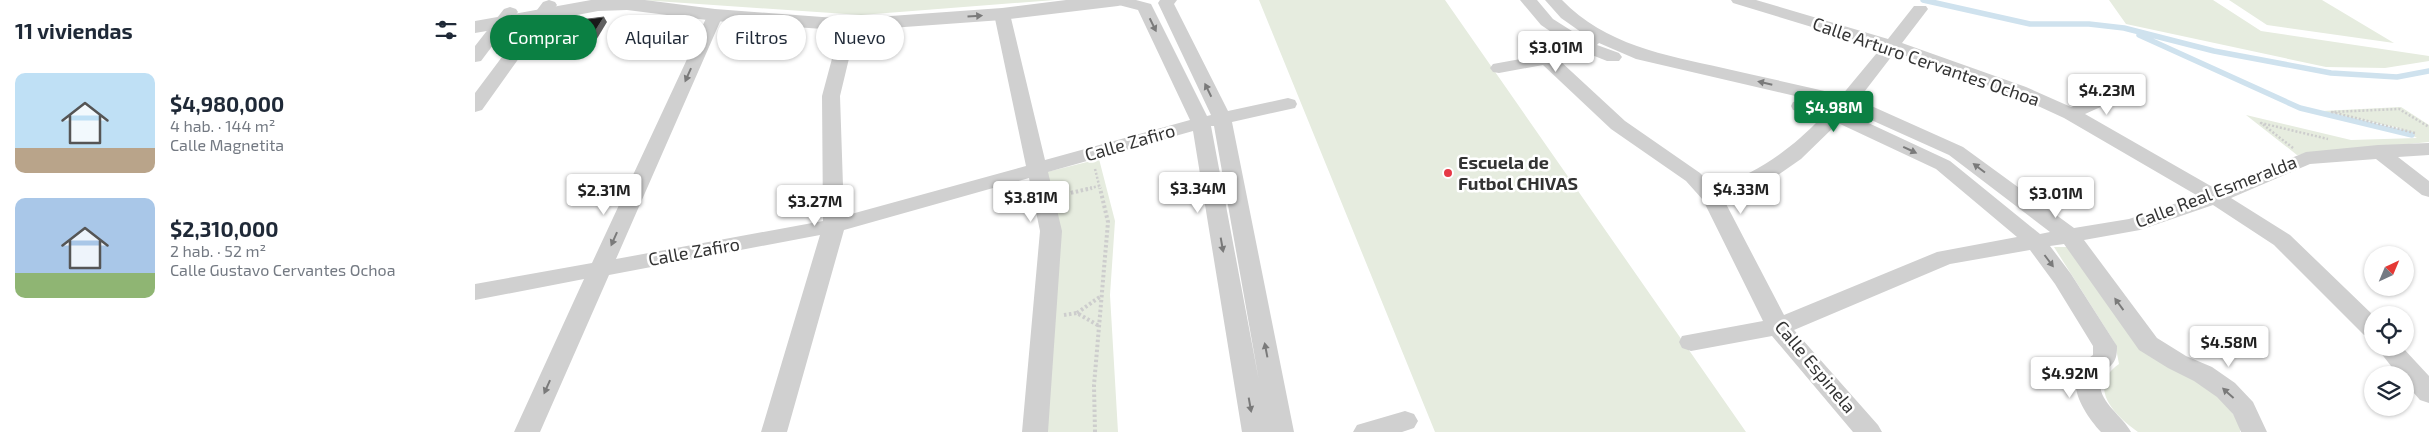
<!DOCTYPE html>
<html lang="es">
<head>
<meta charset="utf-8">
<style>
	:root { --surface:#fff; --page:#f2f2f3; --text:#1f2937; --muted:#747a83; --accent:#0b8043 }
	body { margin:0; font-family:"Exo 2",sans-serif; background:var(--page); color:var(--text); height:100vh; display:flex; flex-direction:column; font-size:19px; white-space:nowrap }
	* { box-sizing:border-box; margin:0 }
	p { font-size:16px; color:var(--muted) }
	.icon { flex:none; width:28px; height:28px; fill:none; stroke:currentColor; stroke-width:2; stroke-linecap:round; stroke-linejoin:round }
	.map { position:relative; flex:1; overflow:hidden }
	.drawer { display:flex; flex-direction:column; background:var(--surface); width:475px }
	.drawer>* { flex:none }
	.banner { position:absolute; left:15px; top:15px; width:475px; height:45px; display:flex; gap:10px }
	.needle { width:32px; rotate:44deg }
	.controls { position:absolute; left:1889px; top:246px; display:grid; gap:10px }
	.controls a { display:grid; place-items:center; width:50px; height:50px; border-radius:50%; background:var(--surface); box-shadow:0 1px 4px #0004; font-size:25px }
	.price { position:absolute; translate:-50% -42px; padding:0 11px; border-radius:5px; background:#fff; color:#222; font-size:16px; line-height:32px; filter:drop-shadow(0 1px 2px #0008) }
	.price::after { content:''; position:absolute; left:50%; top:30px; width:15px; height:11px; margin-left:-8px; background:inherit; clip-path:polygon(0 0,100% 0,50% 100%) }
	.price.current { background:var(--accent); color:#fff }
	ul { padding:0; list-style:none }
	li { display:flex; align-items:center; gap:15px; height:125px; padding:0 15px }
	li span { display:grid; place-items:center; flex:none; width:140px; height:100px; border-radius:10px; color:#555 }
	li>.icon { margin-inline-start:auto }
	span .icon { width:60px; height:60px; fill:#fffc; stroke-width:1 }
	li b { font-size:21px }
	h2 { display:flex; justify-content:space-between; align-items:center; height:60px; padding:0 15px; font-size:21px }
	.pill { padding:0 18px; border-radius:22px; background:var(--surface); box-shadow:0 1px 4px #0004; font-size:18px; line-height:45px }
	.pill.current { background:var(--accent); color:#fff }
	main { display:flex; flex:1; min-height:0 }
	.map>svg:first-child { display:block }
</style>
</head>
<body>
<main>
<section class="drawer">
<h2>11 viviendas<svg class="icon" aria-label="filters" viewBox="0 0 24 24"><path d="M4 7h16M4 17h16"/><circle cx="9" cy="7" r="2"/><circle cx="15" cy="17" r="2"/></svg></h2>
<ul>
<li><span style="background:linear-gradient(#bfe0f5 75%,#b9a48a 0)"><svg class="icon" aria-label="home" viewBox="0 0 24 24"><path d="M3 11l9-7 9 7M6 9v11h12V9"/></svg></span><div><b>$4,980,000</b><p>4 hab. · 144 m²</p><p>Calle Magnetita</p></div></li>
<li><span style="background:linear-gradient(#a9c7e8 75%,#8fb573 0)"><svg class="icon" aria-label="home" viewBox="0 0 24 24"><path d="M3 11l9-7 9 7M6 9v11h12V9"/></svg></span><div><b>$2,310,000</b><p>2 hab. · 52 m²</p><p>Calle Gustavo Cervantes Ochoa</p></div></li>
</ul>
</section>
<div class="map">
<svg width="1954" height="432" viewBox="0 0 1954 432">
	<rect width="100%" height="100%" fill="#fff"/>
	<path fill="#e6ecdf" d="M166 0H580L386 15Z
		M784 0H970L1271 432H960Z
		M1634 0H1738L1786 31 1954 56V61L1910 68 1851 67 1651 24Z
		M1754 0H1847L1919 43 1792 25Z
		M1926 107 1954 125V142L1822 155 1771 115 1876 140 1942 138 1924 128 1847 111Z
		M624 159 640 221 635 295 643 432H565L572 172Z
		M1579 247H1596L1663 343 1743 392 1765 424V432H1663C1640 416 1611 387 1644 364L1640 343Z"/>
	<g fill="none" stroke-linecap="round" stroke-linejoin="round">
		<path stroke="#cfe2ee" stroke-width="5.5" d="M1448 0 1555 24H1614L1649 28 1739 51 1856 73 1922 77 1954 71
			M1664 35 1825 108 1937 135"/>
		<path stroke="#cdcdcd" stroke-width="2.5" stroke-dasharray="2 2" stroke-linecap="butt" d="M1940 133 1857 112 1924 109 1954 127
			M1818 148 1786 123 1853 139
			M620 169 625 189
			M611 189 624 186"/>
		<path stroke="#cdcdcd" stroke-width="4" stroke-dasharray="2.5 2.5" stroke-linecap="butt" d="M591 194 617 188
			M602 313 626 296
			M589 315 602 313 624 326
			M620 432 619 385 633 222 625 188"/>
		<path fill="#d0d0d0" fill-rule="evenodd" d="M74 0 80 2 82 5 7 110 0 112V93L68 2Z
			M634 0H661L676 4 732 116 736 115 683 3 685 0H702L699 4 753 111 813 98 820 100 822 104 820 108 757 122 819 432H767L718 131 573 172 587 231 573 432H547L565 231 554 178 369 230 312 432H286L345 235 134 275 65 432H39L109 279 0 300V284L117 263 234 12H246L248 15 141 259 348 221 347 96 366 25 368 21H380L382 25 365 96 369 216 551 166 519 14 521 11H533L535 14 570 160 715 120 663 10 636 3ZM736 126H739L784 381Z
			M1045 0H1062L1078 19 1108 38 1113 37 1086 18 1070 0H1087C1130 45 1190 55 1248 68 1288 77 1328 86 1367 95L1406 48 1258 3 1256 0H1281L1413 39 1439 6H1451L1453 9 1427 43 1551 87 1596 107 1649 83H1661L1664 87 1661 91 1610 114 1741 189 1831 152 1903 145 1954 143V155L1923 157 1954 181V197L1947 195 1901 159 1835 164 1756 198 1815 235 1898 315V337L1889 335 1799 245 1738 205 1665 230 1609 240 1682 338 1711 356 1737 367 1760 383 1778 402 1792 432H1766L1758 414 1742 397 1719 381 1693 368 1664 350 1589 244 1575 246 1596 274 1642 346C1642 361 1639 363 1628 373 1616 398 1646 413 1656 432H1626C1607 411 1584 375 1618 355V346L1580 284 1555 250 1475 264 1319 330 1403 425 1407 432H1378L1297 336 1216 351 1207 348 1204 342 1207 336 1288 321 1228 200 1211 181 1136 129 1068 65 1024 73 1018 72 1015 68 1018 64 1068 55 1094 44 1066 25ZM1124 43 1161 59 1359 105 1356 108 1325 100 1318 102 1316 106 1318 110 1347 117C1314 151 1285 171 1240 188L1225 173 1150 121 1084 60 1107 51 1132 61H1144L1147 57 1144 53 1122 45ZM1420 52 1539 95 1589 118 1723 196 1654 219 1599 228 1488 147 1383 100ZM1374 110 1474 155 1575 232 1565 234 1475 161 1372 113ZM1363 123 1461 169 1542 237 1462 252 1309 315 1249 200 1303 175 1326 159Z
			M35 7 41 9 43 12 6 61 0 62V46L29 9Z
			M1902 348H1928L1954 376V403L1945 400 1930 383V375H1923Z
			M930 411 939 414 943 421 939 428 927 432H878L882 425Z"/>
		<path fill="#d0d0d0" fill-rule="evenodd" d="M116 0H170L240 9 374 19 527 8 591 0H653L650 4 643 6 527 20 374 31 240 21 152 10 123 11 102 15 107 20 104 25 45 50 37 48 34 43 37 38 81 19 0 33V21Z"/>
	</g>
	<path fill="#5f5f5f" d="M129 17 132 22 120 42 84 47 81 41Z"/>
	<path fill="#1a1a1a" stroke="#5f5f5f" d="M129 17 117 36 81 41 91 26 105 20Z"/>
	<defs><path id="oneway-solid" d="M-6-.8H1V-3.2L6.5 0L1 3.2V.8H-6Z" transform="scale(1.25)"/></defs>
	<g fill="#7a7a7a">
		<use href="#oneway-solid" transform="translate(500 16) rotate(-4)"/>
		<use href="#oneway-solid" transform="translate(678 25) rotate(64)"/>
		<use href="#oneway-solid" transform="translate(213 75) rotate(114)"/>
		<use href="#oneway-solid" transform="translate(1290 83) rotate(-167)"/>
		<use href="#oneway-solid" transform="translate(733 90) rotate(-116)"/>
		<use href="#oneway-solid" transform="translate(1435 150) rotate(25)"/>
		<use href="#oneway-solid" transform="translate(1504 168) rotate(-143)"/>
		<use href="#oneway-solid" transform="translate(139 239) rotate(114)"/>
		<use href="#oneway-solid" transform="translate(747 245) rotate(80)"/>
		<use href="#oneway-solid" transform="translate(1574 261) rotate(53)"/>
		<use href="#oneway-solid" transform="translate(1644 304) rotate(-126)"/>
		<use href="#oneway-solid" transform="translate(791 350) rotate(-101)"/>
		<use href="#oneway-solid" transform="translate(72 387) rotate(114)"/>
		<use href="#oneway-solid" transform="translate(1753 393) rotate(-138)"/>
		<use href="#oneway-solid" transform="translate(775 405) rotate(80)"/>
	</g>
	<circle fill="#e63946" stroke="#fff" stroke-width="2" cx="973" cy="173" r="5"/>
	<g text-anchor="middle" stroke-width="5" stroke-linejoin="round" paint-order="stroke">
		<g font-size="18" fill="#333" stroke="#fff">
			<text transform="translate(1451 62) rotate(19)" y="6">Calle Arturo Cervantes Ochoa</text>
			<text transform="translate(655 143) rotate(-16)" y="6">Calle Zafiro</text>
			<text transform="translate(1741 192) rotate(-21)" y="6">Calle Real Esmeralda</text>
			<text transform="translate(219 252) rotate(-10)" y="6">Calle Zafiro</text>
			<text transform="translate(1340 367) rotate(50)" y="6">Calle Espinela</text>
		</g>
		<g font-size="18" font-weight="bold" fill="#333" stroke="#fff" text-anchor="start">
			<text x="983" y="169">Escuela de<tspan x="983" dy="21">Futbol CHIVAS</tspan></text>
		</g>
	</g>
</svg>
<div class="controls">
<a><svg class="needle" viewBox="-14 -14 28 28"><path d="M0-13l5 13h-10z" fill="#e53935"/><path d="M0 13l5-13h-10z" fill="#747a83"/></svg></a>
<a><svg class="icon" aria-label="locate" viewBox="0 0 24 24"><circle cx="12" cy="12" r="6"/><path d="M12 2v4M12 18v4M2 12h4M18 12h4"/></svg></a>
<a><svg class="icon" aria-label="layers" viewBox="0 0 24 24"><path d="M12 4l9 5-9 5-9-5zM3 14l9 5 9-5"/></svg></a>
</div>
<b class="price" style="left:1081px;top:73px">$3.01M</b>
<b class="price" style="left:1632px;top:116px">$4.23M</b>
<b class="price current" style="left:1359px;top:133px">$4.98M</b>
<b class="price" style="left:723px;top:214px">$3.34M</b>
<b class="price" style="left:1266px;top:215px">$4.33M</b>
<b class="price" style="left:129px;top:216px">$2.31M</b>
<b class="price" style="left:1581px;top:219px">$3.01M</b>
<b class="price" style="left:556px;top:223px">$3.81M</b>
<b class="price" style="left:340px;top:227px">$3.27M</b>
<b class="price" style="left:1754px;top:368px">$4.58M</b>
<b class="price" style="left:1595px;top:399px">$4.92M</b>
<div class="banner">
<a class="pill current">Comprar</a>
<a class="pill">Alquilar</a>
<a class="pill">Filtros</a>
<a class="pill">Nuevo</a>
</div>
</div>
</main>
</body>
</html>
